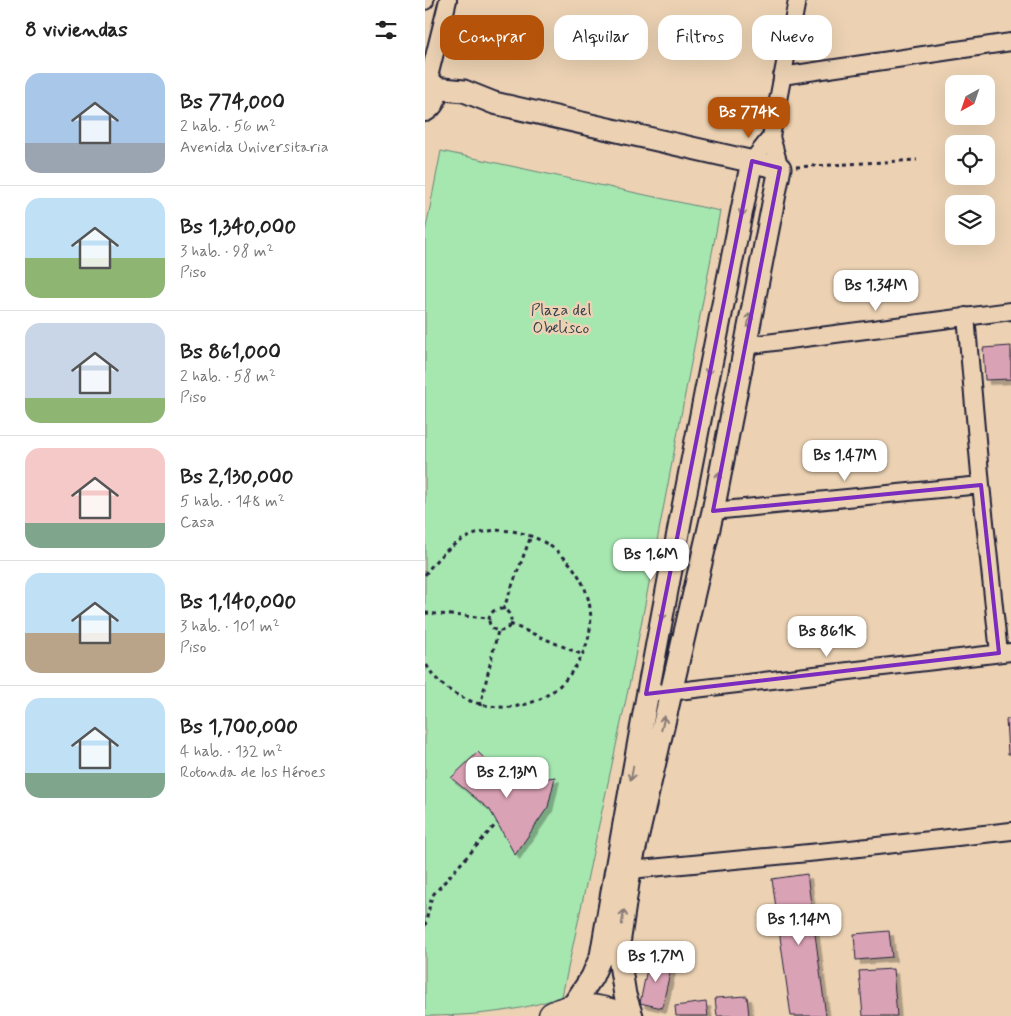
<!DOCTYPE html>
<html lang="es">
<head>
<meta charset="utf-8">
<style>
	:root { --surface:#fff; --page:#f2f2f2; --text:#222; --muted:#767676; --line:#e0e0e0; --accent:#b45309 }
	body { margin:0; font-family:Mynerve,sans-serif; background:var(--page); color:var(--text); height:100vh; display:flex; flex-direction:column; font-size:19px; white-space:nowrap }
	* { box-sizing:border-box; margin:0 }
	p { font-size:16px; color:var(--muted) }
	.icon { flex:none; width:28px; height:28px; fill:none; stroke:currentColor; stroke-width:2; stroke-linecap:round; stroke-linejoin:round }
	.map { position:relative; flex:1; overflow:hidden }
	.sheet { display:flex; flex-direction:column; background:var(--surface); width:425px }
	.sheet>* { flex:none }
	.banner { position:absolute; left:15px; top:15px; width:475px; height:45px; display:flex; gap:10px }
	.needle { width:32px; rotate:220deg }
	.controls { position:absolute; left:520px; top:75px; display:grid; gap:10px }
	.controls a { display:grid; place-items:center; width:50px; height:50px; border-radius:10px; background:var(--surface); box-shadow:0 5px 20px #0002; font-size:25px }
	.price { position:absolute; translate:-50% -42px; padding:0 11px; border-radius:10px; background:#fff; color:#222; font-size:16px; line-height:32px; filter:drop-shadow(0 1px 2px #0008) }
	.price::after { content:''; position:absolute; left:50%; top:30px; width:15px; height:11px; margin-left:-8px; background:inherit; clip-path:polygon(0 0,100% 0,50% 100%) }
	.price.on { background:var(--accent); color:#fff }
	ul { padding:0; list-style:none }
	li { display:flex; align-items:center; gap:15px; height:125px; padding:0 25px }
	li+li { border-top:1px solid var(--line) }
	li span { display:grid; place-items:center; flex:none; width:140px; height:100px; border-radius:15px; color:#555 }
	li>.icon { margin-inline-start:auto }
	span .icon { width:60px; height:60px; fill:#fffc; stroke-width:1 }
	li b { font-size:21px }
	h2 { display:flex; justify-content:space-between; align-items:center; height:60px; padding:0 25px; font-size:21px }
	.tag { padding:0 18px; border-radius:15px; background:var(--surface); box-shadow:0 5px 20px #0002; font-size:18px; line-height:45px }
	.tag.on { background:var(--accent); color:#fff }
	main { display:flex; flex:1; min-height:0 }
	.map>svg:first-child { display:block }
</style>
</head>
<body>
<main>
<section class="sheet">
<h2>8 viviendas<svg class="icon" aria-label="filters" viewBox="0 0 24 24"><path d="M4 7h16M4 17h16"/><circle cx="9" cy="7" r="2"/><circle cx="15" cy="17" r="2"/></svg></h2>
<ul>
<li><span style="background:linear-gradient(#a9c7e8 70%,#9aa5b1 0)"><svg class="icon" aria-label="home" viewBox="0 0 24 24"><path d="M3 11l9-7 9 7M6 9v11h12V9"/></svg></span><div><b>Bs 774,000</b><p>2 hab. · 56 m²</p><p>Avenida Universitaria</p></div></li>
<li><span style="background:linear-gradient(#bfe0f5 60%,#8fb573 0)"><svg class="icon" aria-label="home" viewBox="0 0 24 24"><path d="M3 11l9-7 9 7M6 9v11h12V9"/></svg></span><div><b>Bs 1,340,000</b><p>3 hab. · 98 m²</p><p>Piso</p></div></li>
<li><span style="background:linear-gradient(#c9d6e8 75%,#8fb573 0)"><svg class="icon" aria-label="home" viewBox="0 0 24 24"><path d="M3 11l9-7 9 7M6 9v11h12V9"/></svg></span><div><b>Bs 861,000</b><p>2 hab. · 58 m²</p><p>Piso</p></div></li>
<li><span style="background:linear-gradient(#f6c9c9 75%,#7fa58c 0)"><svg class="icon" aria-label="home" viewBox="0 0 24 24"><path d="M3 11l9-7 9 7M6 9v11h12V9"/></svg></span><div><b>Bs 2,130,000</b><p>5 hab. · 148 m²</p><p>Casa</p></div></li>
<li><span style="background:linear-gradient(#bfe0f5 60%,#b9a48a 0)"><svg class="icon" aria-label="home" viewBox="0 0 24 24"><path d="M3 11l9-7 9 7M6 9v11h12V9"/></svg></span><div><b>Bs 1,140,000</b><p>3 hab. · 101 m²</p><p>Piso</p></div></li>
<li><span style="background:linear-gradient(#bfe0f5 75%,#7fa58c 0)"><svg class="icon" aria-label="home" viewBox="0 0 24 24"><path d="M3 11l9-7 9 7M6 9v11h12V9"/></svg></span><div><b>Bs 1,700,000</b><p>4 hab. · 132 m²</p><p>Rotonda de los Héroes</p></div></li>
</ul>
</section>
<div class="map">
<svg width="586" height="1016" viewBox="0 0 586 1016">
	<defs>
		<filter id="shadow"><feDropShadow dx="4.5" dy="4.5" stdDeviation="0" flood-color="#0004"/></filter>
	</defs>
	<rect width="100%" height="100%" fill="#ecd2b3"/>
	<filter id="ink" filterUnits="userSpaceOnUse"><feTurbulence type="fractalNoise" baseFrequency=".02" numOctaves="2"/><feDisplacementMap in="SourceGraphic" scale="10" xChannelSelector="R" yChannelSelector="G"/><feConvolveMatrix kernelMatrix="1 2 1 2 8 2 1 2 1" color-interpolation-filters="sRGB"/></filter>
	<g filter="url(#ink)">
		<path fill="#a6e7b0" stroke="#648476" d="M16 151 295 211 208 667 137 996C98 1012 43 1016 0 1016V233Z"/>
		<path fill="#daa2b5" stroke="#22223b" filter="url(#shadow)" d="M586 346V379L560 380 558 348Z
			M581 719H586V754H583Z
			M53 752 85 784 130 777 123 807 90 855 65 810 26 778Z
			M382 874 401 1016H366L347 879Z
			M464 931 467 957 431 960 429 934Z
			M224 959 247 964 237 1008 215 1003Z
			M468 969 472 1016H438L434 971Z
			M322 996 324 1016H292L290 998Z
			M281 1002 283 1016H251L250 1006Z"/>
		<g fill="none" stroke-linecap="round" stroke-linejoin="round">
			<defs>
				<path id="minor" d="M0 1V0
					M357 76 586 42
					M3 81 23 0
					M346 137 355 168
					M327 161 346 137 372 0
					M541 316 556 485 574 653
					M319 346 586 311
					M288 511 556 485
					M236 693 586 652
					M205 870 425 849 586 831"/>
				<path id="tertiary" d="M8 88 39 91 69 103 355 168 288 511 205 870 193 951 200 995 207 1016
					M145 1010 167 977 176 956C221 690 273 425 327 161"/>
				<path id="secondary" d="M0 79C12 87 12 101 0 109"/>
				<path id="trunk" d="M128 1016C146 1006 174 1007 193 1016"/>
			</defs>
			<use href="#minor" stroke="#22223b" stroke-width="20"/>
			<use href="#tertiary" stroke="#22223b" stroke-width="25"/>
			<use href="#secondary" stroke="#22223b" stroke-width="28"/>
			<use href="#trunk" stroke="#22223b" stroke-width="31"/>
			<path stroke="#22223b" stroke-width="3" stroke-dasharray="4 4" stroke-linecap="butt" d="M371 167 492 160
				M0 575C74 464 225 583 141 679 125 698 98 709 74 707 44 705 14 690 0 662
				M64 620a11 11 0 1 1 22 0a11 11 0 1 1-22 0Z
				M78 610 106 536
				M0 613 64 618
				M85 624 158 655
				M55 706 73 631
				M0 926 7 896 72 823"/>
			<use href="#minor" stroke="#ecd2b3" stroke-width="16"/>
			<use href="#tertiary" stroke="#ecd2b3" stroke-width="21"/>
			<use href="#secondary" stroke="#ecd2b3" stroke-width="24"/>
			<use href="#trunk" stroke="#ecd2b3" stroke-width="28"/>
		</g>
		<defs><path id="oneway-shaft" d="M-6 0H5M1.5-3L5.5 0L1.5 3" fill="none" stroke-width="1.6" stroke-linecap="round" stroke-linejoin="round" transform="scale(1.25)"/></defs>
		<g stroke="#877a77">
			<use href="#oneway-shaft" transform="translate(318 209) rotate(102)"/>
			<use href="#oneway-shaft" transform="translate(324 320) rotate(-79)"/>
			<use href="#oneway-shaft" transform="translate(284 368) rotate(102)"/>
			<use href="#oneway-shaft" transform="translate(293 479) rotate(-80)"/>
			<use href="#oneway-shaft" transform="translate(238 613) rotate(102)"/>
			<use href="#oneway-shaft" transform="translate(238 723) rotate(-77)"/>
			<use href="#oneway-shaft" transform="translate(207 773) rotate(100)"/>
			<use href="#oneway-shaft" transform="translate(198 917) rotate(-81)"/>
		</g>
	</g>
	<path fill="none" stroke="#7b2cbf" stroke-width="4" stroke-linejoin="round" d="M327 161 355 168 288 511 556 485 574 653 221 694Z"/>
	<g text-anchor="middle" stroke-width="5" stroke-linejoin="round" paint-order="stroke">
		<g font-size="16" fill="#36404d" stroke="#ecd2b3">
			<text x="136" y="315">Plaza del<tspan x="136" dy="18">Obelisco</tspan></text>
		</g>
	</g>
</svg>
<div class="controls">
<a><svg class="needle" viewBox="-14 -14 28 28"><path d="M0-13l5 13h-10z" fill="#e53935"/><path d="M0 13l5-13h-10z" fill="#767676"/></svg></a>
<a><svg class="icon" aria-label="locate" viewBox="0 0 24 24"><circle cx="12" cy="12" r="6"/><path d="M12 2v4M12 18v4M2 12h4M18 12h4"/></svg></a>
<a><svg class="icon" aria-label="layers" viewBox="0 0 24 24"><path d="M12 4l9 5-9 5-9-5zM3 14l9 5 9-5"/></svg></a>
</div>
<b class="price on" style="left:324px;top:139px">Bs 774K</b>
<b class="price" style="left:451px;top:312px">Bs 1.34M</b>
<b class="price" style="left:420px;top:482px">Bs 1.47M</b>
<b class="price" style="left:226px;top:581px">Bs 1.6M</b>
<b class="price" style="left:402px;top:658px">Bs 861K</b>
<b class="price" style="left:82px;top:799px">Bs 2.13M</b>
<b class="price" style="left:374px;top:946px">Bs 1.14M</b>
<b class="price" style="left:231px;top:983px">Bs 1.7M</b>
<div class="banner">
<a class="tag on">Comprar</a>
<a class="tag">Alquilar</a>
<a class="tag">Filtros</a>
<a class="tag">Nuevo</a>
</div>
</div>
</main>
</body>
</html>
